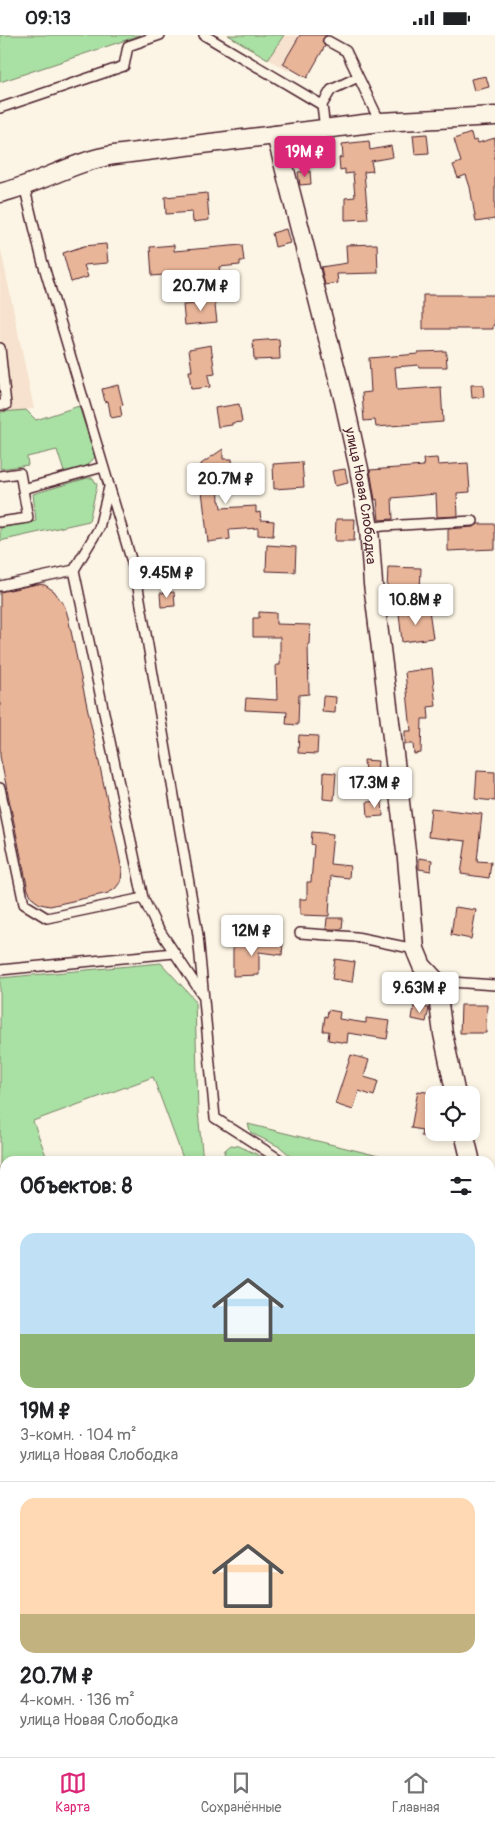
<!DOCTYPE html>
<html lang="ru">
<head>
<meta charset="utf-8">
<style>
	:root { --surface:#fff; --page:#f2f2f2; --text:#202124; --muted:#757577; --line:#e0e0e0; --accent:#db2777 }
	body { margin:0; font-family:Pangolin,sans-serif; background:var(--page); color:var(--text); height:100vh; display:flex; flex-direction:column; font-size:19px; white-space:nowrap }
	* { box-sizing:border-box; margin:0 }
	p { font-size:16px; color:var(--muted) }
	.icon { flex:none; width:28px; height:28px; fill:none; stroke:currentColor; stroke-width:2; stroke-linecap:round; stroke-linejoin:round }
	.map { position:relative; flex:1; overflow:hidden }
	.side { position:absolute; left:0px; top:1121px; width:495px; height:601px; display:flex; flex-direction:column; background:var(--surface); border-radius:15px 15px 0 0; box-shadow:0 2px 8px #0003 }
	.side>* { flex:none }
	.tools { position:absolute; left:425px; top:1051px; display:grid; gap:10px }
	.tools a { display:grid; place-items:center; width:55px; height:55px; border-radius:10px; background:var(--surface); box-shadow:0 2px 8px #0003; font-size:25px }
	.price { position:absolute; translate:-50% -42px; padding:0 11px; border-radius:5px; background:#fff; color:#222; font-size:16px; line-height:32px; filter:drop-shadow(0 1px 2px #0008) }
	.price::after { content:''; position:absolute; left:50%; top:30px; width:15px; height:11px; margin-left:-8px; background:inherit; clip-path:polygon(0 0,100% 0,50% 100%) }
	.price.on { background:var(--accent); color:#fff }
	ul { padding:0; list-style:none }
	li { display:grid; align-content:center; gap:10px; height:265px; padding:0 20px }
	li+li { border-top:1px solid var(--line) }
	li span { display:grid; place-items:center; height:155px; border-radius:15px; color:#555 }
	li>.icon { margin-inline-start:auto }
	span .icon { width:90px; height:90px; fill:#fffc; stroke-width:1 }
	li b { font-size:21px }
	h2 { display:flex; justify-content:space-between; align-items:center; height:60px; padding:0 20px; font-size:21px }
	.status { display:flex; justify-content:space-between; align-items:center; height:35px; padding:0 25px; background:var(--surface); direction:ltr }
	.status svg { height:14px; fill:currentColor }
	.tab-bar { display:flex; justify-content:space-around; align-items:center; height:70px; border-top:1px solid var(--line); background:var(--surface); font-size:14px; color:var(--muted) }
	.tab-bar a { display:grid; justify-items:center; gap:2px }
	.tab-bar .on { color:var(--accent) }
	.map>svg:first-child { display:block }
</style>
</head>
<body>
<div class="status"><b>09:13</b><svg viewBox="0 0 49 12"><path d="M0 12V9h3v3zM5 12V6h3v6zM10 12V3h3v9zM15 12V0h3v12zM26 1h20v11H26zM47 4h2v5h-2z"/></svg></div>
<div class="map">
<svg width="495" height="1722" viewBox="0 0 495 1722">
	<rect width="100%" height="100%" fill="#fcf5e5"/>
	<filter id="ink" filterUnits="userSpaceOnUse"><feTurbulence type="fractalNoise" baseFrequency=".02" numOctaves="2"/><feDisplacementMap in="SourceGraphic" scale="10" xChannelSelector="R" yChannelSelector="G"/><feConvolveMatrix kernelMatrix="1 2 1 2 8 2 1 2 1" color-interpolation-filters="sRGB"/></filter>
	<g filter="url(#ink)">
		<path fill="#f6e2ce" d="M228 0H332L307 43 290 33 288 36Z
			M0 211 5 234 34 374 0 377Z"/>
		<path fill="#a9e0a3" stroke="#7a8067" d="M0 0H141L0 47Z
			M228 0H284L268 24Z
			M79 371 95 422 86 432 64 437 57 415 27 422 28 430 0 434V377L26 375 36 385Z
			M87 443H93L97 450 89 486 0 506V493L36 486 33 459Z
			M161 928 195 965 198 1077 203 1126H184L153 1042 33 1086 48 1126H5V1571L0 1565V943Z
			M248 1089 399 1126H297L280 1112 251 1098Z
			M231 1110 239 1111 271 1126H223L225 1115Z
			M490 1149 495 1150V1342L490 1334Z
			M490 1381 495 1391V1722H0V1642L5 1648V1718H490Z"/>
		<path fill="#e8b599" stroke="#4a1f2b" d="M300 0H327L322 6 325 11 307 43 283 29Z
			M486 41 489 52 474 56 471 44Z
			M471 98 473 106 477 105 478 108 495 103V184L476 187 470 152 466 140 458 143 453 130 461 127 454 104Z
			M427 99 429 118 415 119 413 100Z
			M369 106 370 115 391 111 393 122 371 126 373 136 364 137 368 184 345 185V163L355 162 353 138 345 139V134L340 135 339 123 343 122 342 109Z
			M310 136 311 149 300 150 298 137Z
			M207 158 209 185 193 187 192 177 166 179 165 162Z
			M286 194 290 208 275 212 272 198Z
			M106 209 108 228 84 230 88 242 71 247 63 218 84 211Z
			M377 209 378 238 337 239 338 248 325 250 321 232 347 228 346 210Z
			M174 210V216L242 210 244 226H240V230L219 232 220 237 197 240V237L152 241 150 212Z
			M423 260H495V290H493V294H423Z
			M214 262 217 287 185 290 183 270 195 269V264Z
			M279 304 280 324 254 325 253 306Z
			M211 310 215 339 208 340 210 352 191 354 189 336H192L189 314Z
			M446 316 447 332H419L418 330 395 332 397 355 441 352 443 387 376 392 375 385 364 386 362 358 371 357 369 323 418 319V317Z
			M118 350 123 370 120 371 122 381 111 383 108 366 105 367 102 354Z
			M471 350H483L484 362 472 363Z
			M239 369 242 387 232 388V390L218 392 215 373Z
			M223 414V424H232L233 435 232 438H224V443H218L219 466H220L221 473 256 471V478L260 477 261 485 274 486 273 501 258 500V493L229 495 230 504 208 507 202 456 201 429Z
			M437 423 438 430 468 428 470 457 457 458 458 481 437 482 436 459 392 463 393 484 379 485 377 464 375 465 370 435 424 431 423 424Z
			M302 427 304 452 274 454 273 429Z
			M345 434 348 448 335 451 332 436Z
			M336 484H355L354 506H335Z
			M478 489H495V514L448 516V494L473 492Z
			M267 510 296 512 295 537 266 536Z
			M388 532 421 533 420 557 387 555Z
			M37 549 45 550 54 556 65 572 68 582 122 835 121 846 115 854 108 858 50 871 40 869 33 864 28 855 0 721V557Z
			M174 557 175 571 161 572 160 558Z
			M429 575 433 603 402 607 399 578Z
			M259 577 276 578V589L310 590 309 609H308L309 659 299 660 298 690 286 689 287 677 245 675 246 663 277 665 276 630H280V602H253V583H259Z
			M432 633 436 671 428 672 429 684H422L421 718 414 719 413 709H405V696H411L405 637Z
			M323 661 336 662 335 678 322 677Z
			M299 700 318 701 317 719 298 718Z
			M364 725 378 726 377 738 365 737Z
			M477 736 495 737V766L475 764Z
			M324 737 336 738 334 765 323 764Z
			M382 766 383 781 368 782 367 767Z
			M431 773 482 779 477 826 491 827 489 843 461 839 466 806 428 802Z
			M312 797 333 799 330 829 350 831 349 843 331 841 329 881 300 880V864H307V847H311L314 810 311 809Z
			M419 823 432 825 431 836 419 834Z
			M455 872 476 875 471 904 451 900Z
			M327 883H343L342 894H326Z
			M233 908H283L282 920 259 917V940L233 941Z
			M335 924 355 927 352 947 332 944Z
			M461 970H487L486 998H460Z
			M414 971 429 973 426 987 412 984Z
			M328 975 340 977 339 984 366 988V983L390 986 387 1004 348 998 347 1008 328 1005 329 996H323L325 981 327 982Z
			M351 1020 369 1025 364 1042 378 1046 374 1061 359 1056 353 1075 335 1069Z
			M418 1056 434 1058V1103L421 1101 422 1095 411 1093Z"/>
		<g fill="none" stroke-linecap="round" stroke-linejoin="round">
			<defs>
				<path id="lane" d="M204 0 322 70
					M328 6 346 16 380 87
					M0 73 124 31 128 11 160 0
					M325 94 322 70 331 55 358 42
					M24 150 42 225 136 541 198 900 215 1083 282 1126
					M0 313 6 370H0
					M0 441 20 438 28 483 0 487
					M109 452 99 493 74 535 143 863 156 890 202 959
					M23 454 103 432
					M369 493 383 491 473 486
					M0 551 74 535
					M0 753 24 869 47 883 143 863
					M300 898 356 902 415 914
					M0 935 174 918
					M436 946 495 950
					M490 1353 495 1362
					M0 1618 5 1625
					M79 1718 82 1722"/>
				<g id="street">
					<path id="s1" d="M276 100 344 366 359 434 369 493 373 549 407 824 415 914 422 931 436 946 443 999 456 1060"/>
					<path d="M0 158C39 149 74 126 114 120L380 87 495 81"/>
					<path d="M464 1098 470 1123"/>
				</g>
			</defs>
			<use href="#lane" stroke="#4a1f2b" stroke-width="12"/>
			<use href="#street" stroke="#4a1f2b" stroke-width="21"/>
			<use href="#lane" stroke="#fcf5e5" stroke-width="9"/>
			<use href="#street" stroke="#fcf5e5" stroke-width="18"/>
		</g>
	</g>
	<g text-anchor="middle" stroke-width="4" stroke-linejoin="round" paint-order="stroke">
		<g font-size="14" fill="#4a1f2b" stroke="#fcf5e5">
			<text dy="5" stroke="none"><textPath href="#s1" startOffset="371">улица Новая Слободка</textPath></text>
		</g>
	</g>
</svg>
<div class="tools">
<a><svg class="icon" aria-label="locate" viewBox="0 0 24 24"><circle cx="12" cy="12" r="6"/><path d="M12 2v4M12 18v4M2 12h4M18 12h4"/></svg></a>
</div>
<b class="price on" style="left:305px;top:143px">19M ₽</b>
<b class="price" style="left:201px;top:277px">20.7M ₽</b>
<b class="price" style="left:226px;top:470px">20.7M ₽</b>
<b class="price" style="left:167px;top:564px">9.45M ₽</b>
<b class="price" style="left:416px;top:591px">10.8M ₽</b>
<b class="price" style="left:375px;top:774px">17.3M ₽</b>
<b class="price" style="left:252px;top:922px">12M ₽</b>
<b class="price" style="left:420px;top:979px">9.63M ₽</b>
<section class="side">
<h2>Объектов: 8<svg class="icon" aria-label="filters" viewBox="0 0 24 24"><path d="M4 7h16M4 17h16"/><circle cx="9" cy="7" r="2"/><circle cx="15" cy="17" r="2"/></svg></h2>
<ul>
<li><span style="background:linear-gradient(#bfe0f5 65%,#8fb573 0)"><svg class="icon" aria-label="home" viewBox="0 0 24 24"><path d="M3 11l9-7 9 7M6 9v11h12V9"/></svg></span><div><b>19M ₽</b><p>3-комн. · 104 m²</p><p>улица Новая Слободка</p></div></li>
<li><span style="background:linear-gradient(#ffd9b3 75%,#c2b280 0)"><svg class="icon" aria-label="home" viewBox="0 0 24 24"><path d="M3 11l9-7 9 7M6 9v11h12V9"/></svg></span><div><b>20.7M ₽</b><p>4-комн. · 136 m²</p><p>улица Новая Слободка</p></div></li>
</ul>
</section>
</div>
<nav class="tab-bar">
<a class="on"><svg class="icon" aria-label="map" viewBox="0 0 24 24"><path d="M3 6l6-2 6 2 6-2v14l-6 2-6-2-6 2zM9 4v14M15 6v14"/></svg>Карта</a>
<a><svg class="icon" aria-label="saved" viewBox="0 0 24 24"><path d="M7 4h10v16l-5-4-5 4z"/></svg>Сохранённые</a>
<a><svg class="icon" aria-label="home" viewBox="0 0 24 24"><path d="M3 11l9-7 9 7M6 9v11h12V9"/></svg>Главная</a>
</nav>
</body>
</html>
